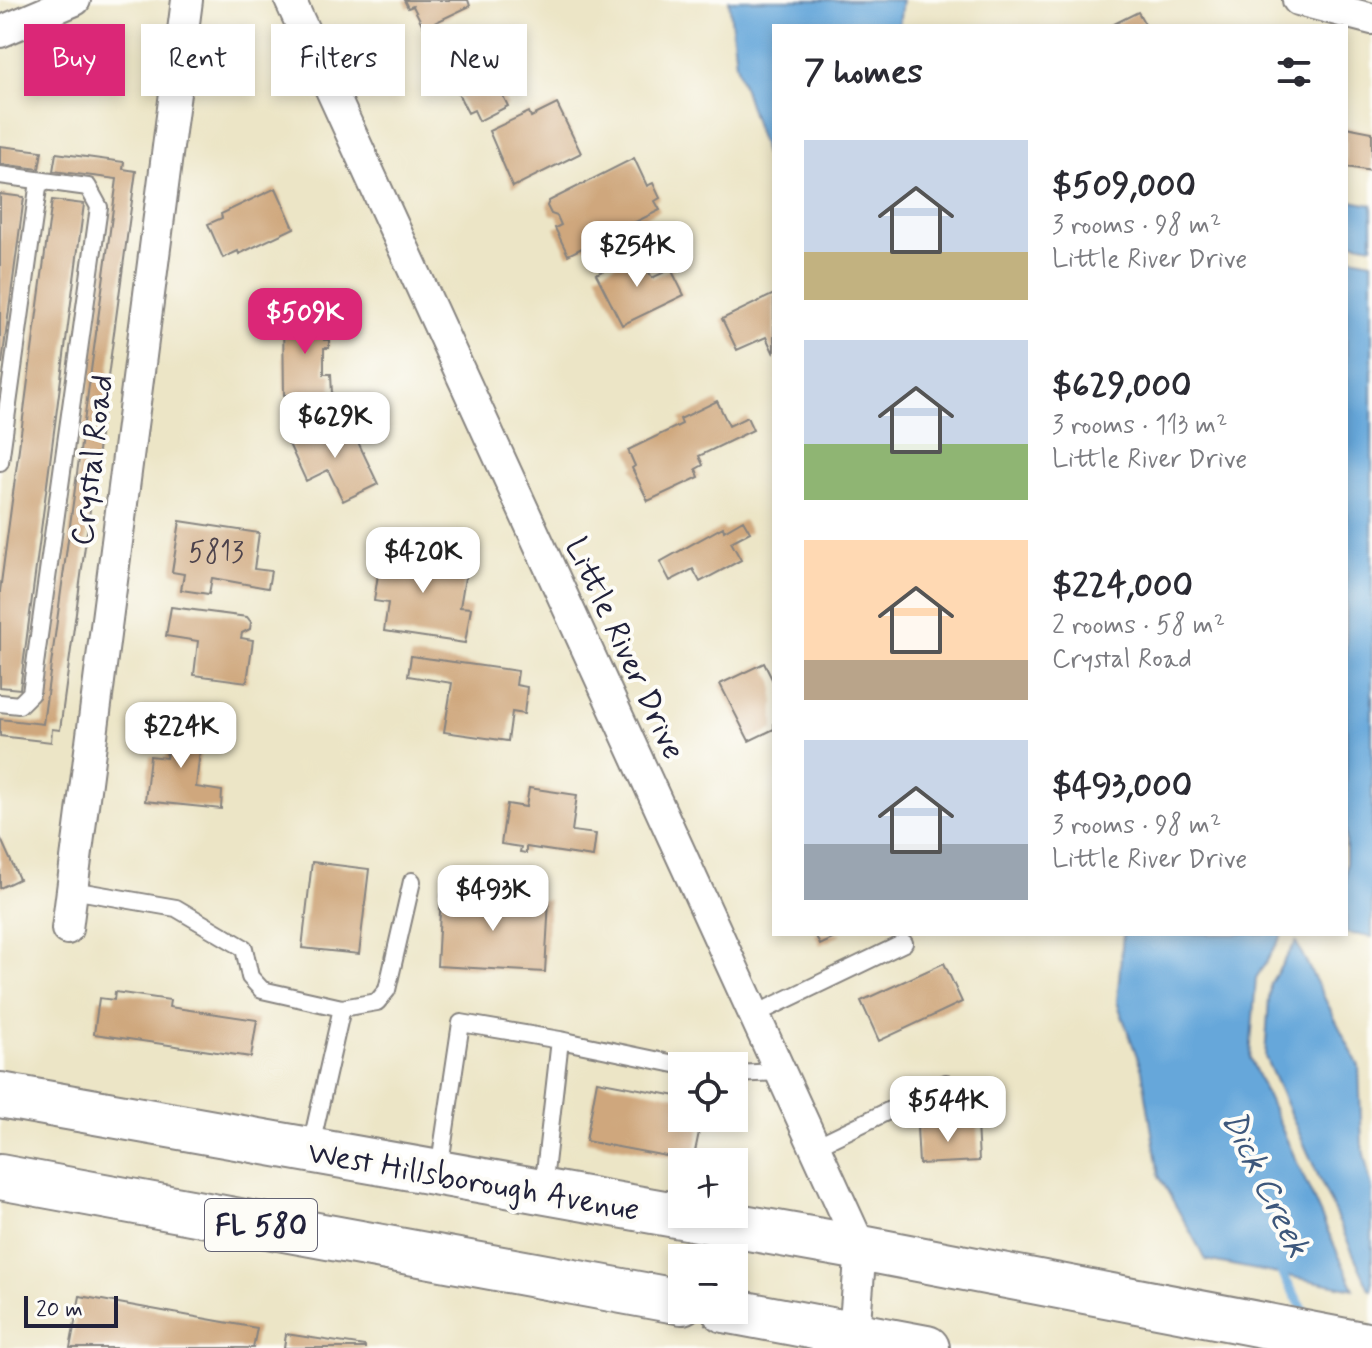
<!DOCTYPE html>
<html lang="en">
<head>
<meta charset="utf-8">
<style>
	:root { --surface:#fff; --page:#f2f2f3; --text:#2b2b33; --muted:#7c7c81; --accent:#db2777 }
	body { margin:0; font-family:Mynerve,sans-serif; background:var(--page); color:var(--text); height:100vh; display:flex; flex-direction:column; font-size:30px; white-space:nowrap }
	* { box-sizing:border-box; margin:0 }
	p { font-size:26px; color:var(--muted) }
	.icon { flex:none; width:44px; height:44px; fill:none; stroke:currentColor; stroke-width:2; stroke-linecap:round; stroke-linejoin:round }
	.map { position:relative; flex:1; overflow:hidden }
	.drawer { position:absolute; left:772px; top:24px; width:576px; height:912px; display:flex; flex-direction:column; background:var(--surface); border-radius:0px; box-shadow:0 4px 12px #0003 }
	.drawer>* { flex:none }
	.hud { position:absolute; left:24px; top:24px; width:628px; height:72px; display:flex; gap:16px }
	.controls { position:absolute; left:668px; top:1052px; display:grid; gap:16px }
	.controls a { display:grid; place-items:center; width:80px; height:80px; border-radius:0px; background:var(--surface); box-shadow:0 4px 12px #0003; font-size:40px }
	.scale { position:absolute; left:24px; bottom:20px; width:94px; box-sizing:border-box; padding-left:8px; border:4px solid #22223b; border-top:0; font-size:22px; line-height:28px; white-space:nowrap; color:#22223b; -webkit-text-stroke:6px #fdfcf7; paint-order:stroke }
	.price { position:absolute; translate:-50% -68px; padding:0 18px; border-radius:16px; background:#fff; color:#222; font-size:26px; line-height:52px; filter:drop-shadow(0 2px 4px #0008) }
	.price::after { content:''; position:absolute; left:50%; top:48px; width:24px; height:18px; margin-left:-12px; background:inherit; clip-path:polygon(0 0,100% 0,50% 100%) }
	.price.active { background:var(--accent); color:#fff }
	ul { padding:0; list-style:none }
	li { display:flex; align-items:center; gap:24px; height:200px; padding:0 32px }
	li span { display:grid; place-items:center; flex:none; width:224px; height:160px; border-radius:0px; color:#555 }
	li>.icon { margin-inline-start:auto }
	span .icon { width:96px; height:96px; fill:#fffc; stroke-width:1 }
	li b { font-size:34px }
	h2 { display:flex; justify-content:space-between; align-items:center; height:96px; padding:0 32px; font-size:34px }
	.tag { padding:0 28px; border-radius:0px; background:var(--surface); box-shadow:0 4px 12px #0003; font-size:28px; line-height:72px }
	.tag.active { background:var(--accent); color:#fff }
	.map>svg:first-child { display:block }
</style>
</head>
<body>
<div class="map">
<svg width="1372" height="1348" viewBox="0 0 1372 1348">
	<rect width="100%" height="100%" fill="#fdfcf7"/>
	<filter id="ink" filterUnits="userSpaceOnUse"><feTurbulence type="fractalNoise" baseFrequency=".0125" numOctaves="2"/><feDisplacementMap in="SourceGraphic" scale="16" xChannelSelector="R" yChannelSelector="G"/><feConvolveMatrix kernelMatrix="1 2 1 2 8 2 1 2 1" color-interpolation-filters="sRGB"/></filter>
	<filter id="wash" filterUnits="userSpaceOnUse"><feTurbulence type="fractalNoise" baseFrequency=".006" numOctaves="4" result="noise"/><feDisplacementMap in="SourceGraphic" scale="32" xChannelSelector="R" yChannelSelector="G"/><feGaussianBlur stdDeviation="1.8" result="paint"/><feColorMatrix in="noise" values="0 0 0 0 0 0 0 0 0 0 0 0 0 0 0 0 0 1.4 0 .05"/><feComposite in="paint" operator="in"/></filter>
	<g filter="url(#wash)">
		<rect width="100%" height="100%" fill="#ece5c6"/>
		<path fill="#66a7da" stroke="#44648a" stroke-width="2" d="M729 0H902L899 26H774V182L736 64Z
			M1346 200 1372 205V246L1346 241Z
			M1346 256 1372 261V937L1346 933Z
			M1123 934H1283L1256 978 1250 1058 1354 1289 1206 1260 1159 1176 1142 1070 1117 1002Z
			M1296 942 1359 1066 1362 1145 1372 1189V1290L1369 1289 1265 1057 1270 984Z"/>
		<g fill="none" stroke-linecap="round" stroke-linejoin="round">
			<path stroke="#66a7da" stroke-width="9" d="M1277 1265 1310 1321"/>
		</g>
		<g id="blocks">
			<path fill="#cfa77d" d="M404 0H468L470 6 424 28 413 6 408 8Z
				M1138 12 1146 26H1110Z
				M490 30 518 88 503 96 508 106 479 121 474 110 468 113 439 56Z
				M557 104 581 153 513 187 489 131 529 112 531 117Z
				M1346 127 1372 132V171L1346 167Z
				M0 146 42 151 39 169 0 164Z
				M56 153 124 162 123 169 136 171 60 730 52 729 51 742 0 736V719L43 724 117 179 53 171Z
				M634 158 647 186 653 183 660 198 655 201 660 210 568 255 555 228 561 225 557 216 551 214 547 206 549 201Z
				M276 188 294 228 239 254 238 251 223 258 208 224 222 218 221 214Z
				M0 194 24 197 2 363H0Z
				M52 200 84 204 20 689 0 687V591Z
				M639 253 652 278 671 269 684 295 622 325 596 274Z
				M774 294V354L766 337 737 350 722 319Z
				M323 314 324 340H329V348H324V374H331L332 394 302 395V401L297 400V395H284L283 315Z
				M717 401 729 426 747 417 753 430 699 456 703 465 696 469 699 477 648 501 632 468 635 466 628 450 682 424 680 419Z
				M348 421 378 484 343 501 328 470 306 481 289 444 311 434 313 438 320 435 317 430 327 425 330 430Z
				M743 520 750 532 731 542 741 560 700 582 693 569 670 581 660 562 723 527 724 531Z
				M180 521 259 533 254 569 271 571 268 588 212 578 209 594 181 590 184 574 172 572Z
				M382 548 468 560 460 607 471 608 465 643 384 631 388 603 374 601Z
				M171 607 247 617 251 622 250 629 242 633 241 638 253 640 247 682 194 675 198 641 166 636Z
				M411 656 518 671 516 685 527 687 524 714 512 712 508 741 444 732 452 683 408 676Z
				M764 663 774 683V729L749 741 720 684Z
				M171 718 203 722 196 787 222 791 221 809 145 801 150 756 166 758Z
				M529 788 577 795 572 831 596 834 593 857 526 847V853L520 852 521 847 501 844 507 804 526 807Z
				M0 837 19 879 0 888Z
				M312 862 369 869 359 954 302 948Z
				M441 894 549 900 545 972 437 966Z
				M815 934H843L820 945Z
				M944 963 962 1002 879 1041 861 1001Z
				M115 992 170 1000 169 1007 257 1020 251 1057 94 1034 99 998 114 1000Z
				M597 1081 682 1097V1118H702L693 1161 586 1141Z
				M977 1123 979 1161 919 1164 917 1127Z
				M80 1296 257 1328 253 1348H70Z
				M286 1334 365 1346V1348H284Z"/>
		</g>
	</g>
	<g filter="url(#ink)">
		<use href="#blocks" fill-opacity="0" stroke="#878480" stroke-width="2"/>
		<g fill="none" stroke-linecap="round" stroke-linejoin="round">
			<defs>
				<path id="service" d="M0 175 88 187 99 207 31 693 19 705 0 703
					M0 462 39 181
					M72 890 176 908 244 948 250 977 262 990 342 1008 310 1150
					M342 1008 377 1002 387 990 412 881
					M754 1015 904 943
					M560 1040 684 1066
					M734 1074 780 1072
					M814 1147 946 1083
					M439 1170 461 1023 560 1040 543 1190"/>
				<path id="minor" d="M290 0 861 1248 854 1334 858 1348
					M1298 0 1372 19
					M0 32 75 0
					M67 929 187 0"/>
				<path id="primary" d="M0 1095 861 1248 1372 1346
					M0 1177 682 1302
					M724 1310 927 1348"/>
			</defs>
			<use href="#service" stroke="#878480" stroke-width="20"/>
			<use href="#minor" stroke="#878480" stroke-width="34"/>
			<use href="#primary" stroke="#878480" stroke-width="48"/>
			<use href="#service" stroke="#fff" stroke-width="16"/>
			<use href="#minor" stroke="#fff" stroke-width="30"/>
			<use href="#primary" stroke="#fff" stroke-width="44"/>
		</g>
	</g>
	<g text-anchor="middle" stroke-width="8" stroke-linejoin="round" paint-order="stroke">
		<g font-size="28" fill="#4d434c">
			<text x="216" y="561">5813</text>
		</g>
		<rect fill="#fdfcf7" stroke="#646373" stroke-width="2" x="205" y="1199" width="112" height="52" rx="6"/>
		<g font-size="30" font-weight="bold" fill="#22223b">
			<text x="261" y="1235">FL 580</text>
		</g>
		<g font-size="32" fill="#22223b" stroke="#fdfcf7">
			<text transform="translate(91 460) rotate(-83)" y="11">Crystal Road</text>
			<text transform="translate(626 648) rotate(65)" y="11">Little River Drive</text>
			<text transform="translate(474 1180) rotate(10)" y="11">West Hillsborough Avenue</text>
		</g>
		<g font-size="34" font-style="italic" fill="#3d577b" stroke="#fdfcf7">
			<text transform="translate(1267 1183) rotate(64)" y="12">Dick Creek</text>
		</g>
	</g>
</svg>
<div class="controls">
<a><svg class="icon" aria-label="locate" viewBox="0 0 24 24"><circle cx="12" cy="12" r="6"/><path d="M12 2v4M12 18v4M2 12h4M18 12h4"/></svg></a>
<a>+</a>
<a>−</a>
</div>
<div class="scale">20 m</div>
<b class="price" style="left:637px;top:289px">$254K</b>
<b class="price active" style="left:305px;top:356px">$509K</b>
<b class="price" style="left:335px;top:460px">$629K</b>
<b class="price" style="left:423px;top:595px">$420K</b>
<b class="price" style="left:181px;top:770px">$224K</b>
<b class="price" style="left:493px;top:933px">$493K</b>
<b class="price" style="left:948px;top:1144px">$544K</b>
<div class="hud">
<a class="tag active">Buy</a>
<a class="tag">Rent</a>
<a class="tag">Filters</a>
<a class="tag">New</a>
</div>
<section class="drawer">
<h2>7 homes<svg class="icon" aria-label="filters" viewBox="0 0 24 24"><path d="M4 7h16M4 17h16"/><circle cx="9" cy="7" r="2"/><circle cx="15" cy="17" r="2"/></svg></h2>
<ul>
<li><span style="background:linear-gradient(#c9d6e8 70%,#c2b280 0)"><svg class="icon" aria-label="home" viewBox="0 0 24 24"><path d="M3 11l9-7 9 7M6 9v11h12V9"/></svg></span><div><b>$509,000</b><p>3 rooms · 98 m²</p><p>Little River Drive</p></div></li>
<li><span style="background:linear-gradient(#c9d6e8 65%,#8fb573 0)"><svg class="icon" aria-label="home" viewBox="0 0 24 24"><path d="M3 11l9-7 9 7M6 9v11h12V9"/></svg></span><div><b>$629,000</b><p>3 rooms · 113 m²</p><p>Little River Drive</p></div></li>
<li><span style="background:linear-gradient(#ffd9b3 75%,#b9a48a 0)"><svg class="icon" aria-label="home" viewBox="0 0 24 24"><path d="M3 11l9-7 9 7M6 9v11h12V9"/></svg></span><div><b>$224,000</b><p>2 rooms · 58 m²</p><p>Crystal Road</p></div></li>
<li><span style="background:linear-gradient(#c9d6e8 65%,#9aa5b1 0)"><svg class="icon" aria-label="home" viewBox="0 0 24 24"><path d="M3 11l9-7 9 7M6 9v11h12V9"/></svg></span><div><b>$493,000</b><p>3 rooms · 98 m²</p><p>Little River Drive</p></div></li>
</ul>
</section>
</div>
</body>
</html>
